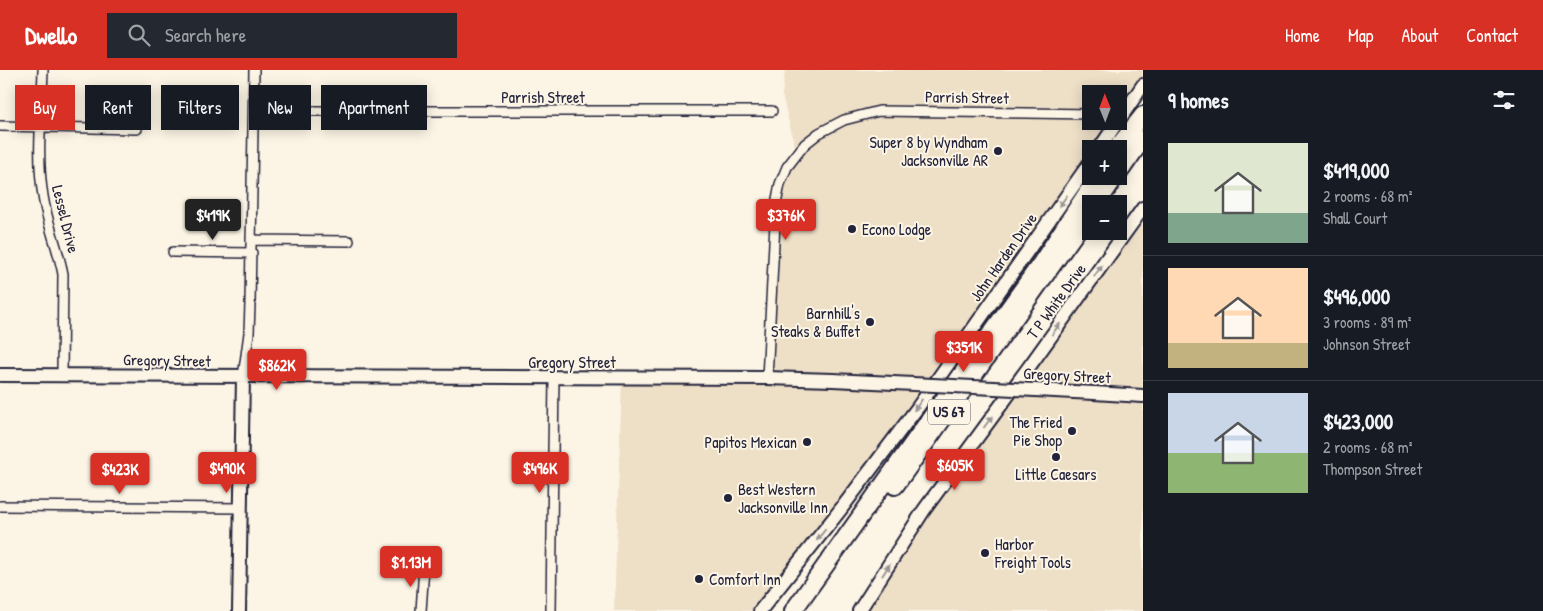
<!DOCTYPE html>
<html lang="en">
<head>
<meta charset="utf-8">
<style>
	:root { --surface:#171b24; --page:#242831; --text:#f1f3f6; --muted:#9ea1a6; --line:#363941; --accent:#d93025 }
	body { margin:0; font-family:"Patrick Hand",sans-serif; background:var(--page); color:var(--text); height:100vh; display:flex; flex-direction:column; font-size:19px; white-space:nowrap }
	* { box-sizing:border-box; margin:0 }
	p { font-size:16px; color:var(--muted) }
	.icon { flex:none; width:28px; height:28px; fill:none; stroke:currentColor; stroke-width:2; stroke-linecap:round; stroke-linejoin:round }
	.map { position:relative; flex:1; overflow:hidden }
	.sheet { display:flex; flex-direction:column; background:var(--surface); width:400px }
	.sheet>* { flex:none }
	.guide { position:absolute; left:15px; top:15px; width:475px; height:45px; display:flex; gap:10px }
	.needle { width:32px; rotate:359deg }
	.buttons { position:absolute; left:1082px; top:15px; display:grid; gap:10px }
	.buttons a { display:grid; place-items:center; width:45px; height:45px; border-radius:0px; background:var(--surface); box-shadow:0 2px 12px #0003; font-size:25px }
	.price { position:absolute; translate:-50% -42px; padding:0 11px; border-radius:5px; background:var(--accent); color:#fff; font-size:16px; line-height:32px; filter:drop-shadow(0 1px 2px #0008) }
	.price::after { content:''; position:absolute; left:50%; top:30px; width:15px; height:11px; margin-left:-8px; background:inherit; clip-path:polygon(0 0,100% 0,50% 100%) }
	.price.current { background:#222; color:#fff }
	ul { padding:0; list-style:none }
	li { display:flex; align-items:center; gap:15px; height:125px; padding:0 25px }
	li+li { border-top:1px solid var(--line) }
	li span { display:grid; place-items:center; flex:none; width:140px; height:100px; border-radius:0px; color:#555 }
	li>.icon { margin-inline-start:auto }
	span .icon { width:60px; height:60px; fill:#fffc; stroke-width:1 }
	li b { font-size:21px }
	h2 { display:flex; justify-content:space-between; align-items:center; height:60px; padding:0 25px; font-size:21px }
	.chip { padding:0 18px; border-radius:0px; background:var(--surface); box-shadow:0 2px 12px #0003; font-size:18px; line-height:45px }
	.chip.current { background:var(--accent); color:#fff }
	header { display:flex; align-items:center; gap:30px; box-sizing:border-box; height:70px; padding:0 25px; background:var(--accent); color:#fff }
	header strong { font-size:24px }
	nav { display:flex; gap:28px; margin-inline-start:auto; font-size:18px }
	.search { width:350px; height:45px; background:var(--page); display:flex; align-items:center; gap:12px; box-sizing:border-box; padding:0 18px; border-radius:0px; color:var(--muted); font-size:19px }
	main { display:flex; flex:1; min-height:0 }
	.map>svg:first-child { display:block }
</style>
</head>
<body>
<header>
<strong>Dwello</strong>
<div class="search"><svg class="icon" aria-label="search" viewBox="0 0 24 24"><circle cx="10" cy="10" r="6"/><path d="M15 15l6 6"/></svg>Search here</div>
<nav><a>Home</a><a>Map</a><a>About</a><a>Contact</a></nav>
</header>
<main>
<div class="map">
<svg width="1143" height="541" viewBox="0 0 1143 541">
	<rect width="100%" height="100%" fill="#fcf5e5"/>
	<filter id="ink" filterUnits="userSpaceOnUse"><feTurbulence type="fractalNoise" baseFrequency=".02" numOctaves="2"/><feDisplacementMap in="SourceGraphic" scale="10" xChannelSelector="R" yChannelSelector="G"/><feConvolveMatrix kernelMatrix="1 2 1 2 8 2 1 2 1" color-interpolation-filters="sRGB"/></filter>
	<g filter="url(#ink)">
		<path fill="#eedfc7" d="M785 0H1143V15L1119 49V24H1091V51H1112L1099 79H1091V91L760 541H614L622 308 767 307 776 134 797 84 782 25Z
			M1143 138V541H859Z"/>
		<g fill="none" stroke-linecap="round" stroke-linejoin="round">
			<defs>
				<path id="street" d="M43 0C42 42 36 85 43 126 47 153 58 178 63 204L62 305
					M254 41H772
					M0 56 137 59
					M252 170 349 171
					M173 182 252 183
					M243 307 249 263 250 234 254 0
					M767 308 776 134 780 114 787 97 797 84 805 74 819 63 844 50 879 41 1091 44
					M0 436 240 438
					M421 541 424 497
					M551 541 554 308"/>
				<path id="secondary" d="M1119 50 1143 15
					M1099 79 1118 51
					M0 305 767 308 833 310
					M1094 323 1143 326
					M239 541 243 307
					M760 541 841 439 918 337 1091 91
					M859 541 924 440 1034 290 1143 138"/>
				<path id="highway" d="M1116 79 1143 45
					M1119 103 1143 69
					M1097 134 1116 106
					M895 416 1091 141
					M793 541 1041 193 1098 106"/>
			</defs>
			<use href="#street" stroke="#22223b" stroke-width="12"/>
			<use href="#secondary" stroke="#22223b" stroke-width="16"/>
			<use href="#highway" stroke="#22223b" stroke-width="20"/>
			<use href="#street" stroke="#fcf5e5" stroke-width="9"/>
			<use href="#secondary" stroke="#fcf5e5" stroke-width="12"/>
			<use href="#highway" stroke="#fcf5e5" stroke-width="16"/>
			<defs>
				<path id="secondary-bridge" d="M833 310 1094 323"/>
			</defs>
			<use href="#secondary-bridge" stroke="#22223b" stroke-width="16" stroke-linecap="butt"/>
			<use href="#secondary-bridge" stroke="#fcf5e5" stroke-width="12"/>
		</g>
		<defs><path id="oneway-solid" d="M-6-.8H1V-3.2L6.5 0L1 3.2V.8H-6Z" transform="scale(1.25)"/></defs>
		<g fill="#9a9698">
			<use href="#oneway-solid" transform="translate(1063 131) rotate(126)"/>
			<use href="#oneway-solid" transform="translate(1098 201) rotate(-55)"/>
			<use href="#oneway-solid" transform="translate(1056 259) rotate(-54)"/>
			<use href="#oneway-solid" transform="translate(918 335) rotate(126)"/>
			<use href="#oneway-solid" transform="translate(988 352) rotate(-53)"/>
			<use href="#oneway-solid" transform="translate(821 465) rotate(128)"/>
			<use href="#oneway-solid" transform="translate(886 500) rotate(-57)"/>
		</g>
	</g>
	<g fill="#22223b" stroke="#fcf5e5" stroke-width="2">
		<circle cx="998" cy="81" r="5"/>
		<circle cx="852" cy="159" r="5"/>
		<circle cx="870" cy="252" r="5"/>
		<circle cx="1072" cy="361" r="5"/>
		<circle cx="807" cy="372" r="5"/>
		<circle cx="1056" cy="387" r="5"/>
		<circle cx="728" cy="428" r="5"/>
		<circle cx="985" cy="483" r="5"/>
		<circle cx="699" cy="509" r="5"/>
	</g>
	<g text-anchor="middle" stroke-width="4" stroke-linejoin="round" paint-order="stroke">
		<rect fill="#fcf5e5" stroke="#63616e" stroke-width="1" x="928" y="329.5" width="42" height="25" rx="4"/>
		<g font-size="15" font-weight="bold" fill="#22223b">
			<text x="949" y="347">US 67</text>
		</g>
		<g font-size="16" fill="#22223b" stroke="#fcf5e5">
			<text x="543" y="33">Parrish Street</text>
			<text transform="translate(967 27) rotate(1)" y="6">Parrish Street</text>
			<text transform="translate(66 149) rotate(76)" y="6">Lessel Drive</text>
			<text transform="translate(1003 187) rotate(-55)" y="6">John Harden Drive</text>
			<text transform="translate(1056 231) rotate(-54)" y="6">T P White Drive</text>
			<text transform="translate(167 290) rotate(1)" y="6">Gregory Street</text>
			<text x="572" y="298">Gregory Street</text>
			<text transform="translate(1067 305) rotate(3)" y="6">Gregory Street</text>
		</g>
		<g font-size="16" fill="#22223b" stroke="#fcf5e5" text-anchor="end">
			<text x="988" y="78">Super 8 by Wyndham<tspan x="988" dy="18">Jacksonville AR</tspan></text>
			<text x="862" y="165" text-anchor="start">Econo Lodge</text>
			<text x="860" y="249">Barnhill's<tspan x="860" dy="18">Steaks &amp; Buffet</tspan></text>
			<text x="1062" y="358">The Fried<tspan x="1062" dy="18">Pie Shop</tspan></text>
			<text x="797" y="378">Papitos Mexican</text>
			<text x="1056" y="410" text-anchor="middle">Little Caesars</text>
			<text x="738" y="425" text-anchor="start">Best Western<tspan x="738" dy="18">Jacksonville Inn</tspan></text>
			<text x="995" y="480" text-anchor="start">Harbor<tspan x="995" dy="18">Freight Tools</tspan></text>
			<text x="709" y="515" text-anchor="start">Comfort Inn</text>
		</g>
	</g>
</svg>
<div class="buttons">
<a><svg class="needle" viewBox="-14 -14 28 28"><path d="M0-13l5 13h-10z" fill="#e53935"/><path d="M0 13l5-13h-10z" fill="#9ea1a6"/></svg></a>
<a>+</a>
<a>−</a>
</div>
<b class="price current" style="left:213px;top:171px">$419K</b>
<b class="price" style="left:786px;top:171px">$376K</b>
<b class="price" style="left:964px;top:303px">$351K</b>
<b class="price" style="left:277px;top:321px">$862K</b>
<b class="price" style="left:955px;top:421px">$605K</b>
<b class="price" style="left:227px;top:424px">$490K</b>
<b class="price" style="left:540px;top:424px">$496K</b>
<b class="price" style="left:120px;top:425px">$423K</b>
<b class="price" style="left:411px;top:518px">$1.13M</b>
<div class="guide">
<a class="chip current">Buy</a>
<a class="chip">Rent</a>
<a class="chip">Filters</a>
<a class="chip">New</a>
<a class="chip">Apartment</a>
</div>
</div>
<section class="sheet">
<h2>9 homes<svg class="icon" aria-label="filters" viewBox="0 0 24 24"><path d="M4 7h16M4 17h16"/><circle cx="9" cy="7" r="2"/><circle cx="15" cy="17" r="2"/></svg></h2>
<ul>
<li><span style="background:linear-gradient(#dfe7d0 70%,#7fa58c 0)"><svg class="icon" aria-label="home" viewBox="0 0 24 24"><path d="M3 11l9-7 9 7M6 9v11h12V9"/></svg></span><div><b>$419,000</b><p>2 rooms · 68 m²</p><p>Shall Court</p></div></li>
<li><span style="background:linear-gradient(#ffd9b3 75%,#c2b280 0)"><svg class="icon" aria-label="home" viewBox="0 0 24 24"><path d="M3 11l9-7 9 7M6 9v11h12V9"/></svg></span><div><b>$496,000</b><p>3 rooms · 89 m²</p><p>Johnson Street</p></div></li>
<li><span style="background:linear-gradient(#c9d6e8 60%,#8fb573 0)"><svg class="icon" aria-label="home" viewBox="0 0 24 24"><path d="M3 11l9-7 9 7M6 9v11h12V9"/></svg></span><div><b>$423,000</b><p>2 rooms · 68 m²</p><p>Thompson Street</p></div></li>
</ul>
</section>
</main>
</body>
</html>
